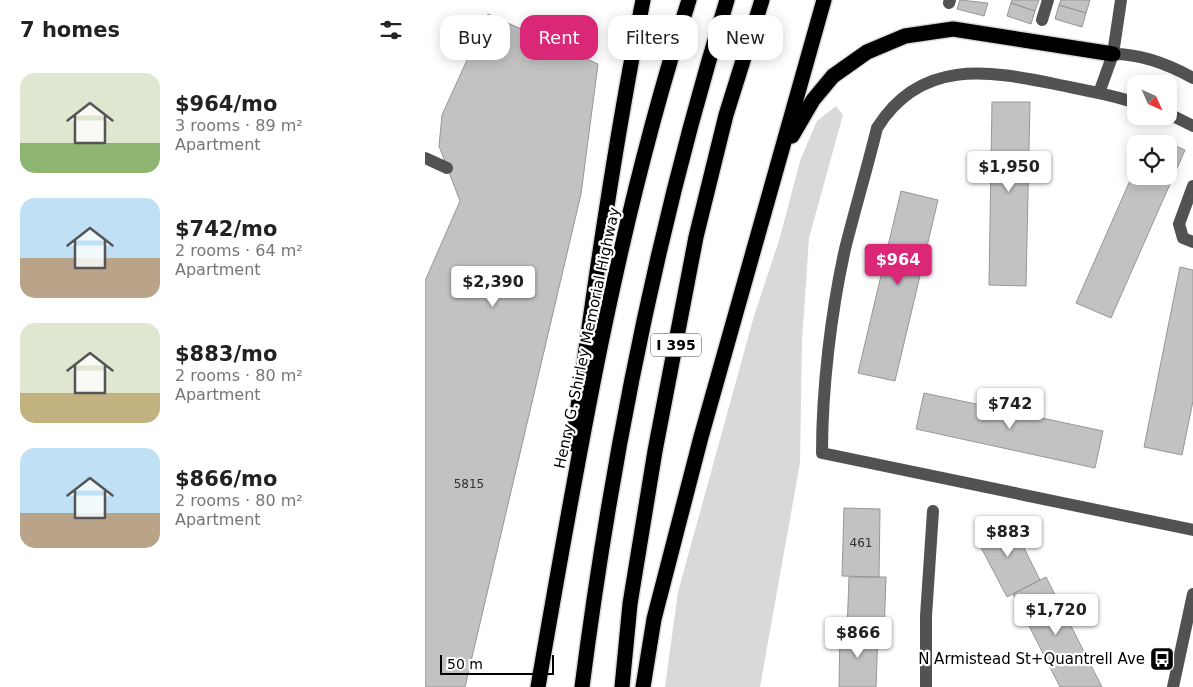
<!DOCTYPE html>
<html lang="en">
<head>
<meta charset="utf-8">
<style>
	:root { --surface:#fff; --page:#f6f6f6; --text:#222; --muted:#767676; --accent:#db2777 }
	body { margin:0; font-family:"DejaVu Sans",sans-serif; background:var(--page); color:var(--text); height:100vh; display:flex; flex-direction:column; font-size:19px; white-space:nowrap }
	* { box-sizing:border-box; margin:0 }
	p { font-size:16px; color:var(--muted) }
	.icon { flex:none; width:28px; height:28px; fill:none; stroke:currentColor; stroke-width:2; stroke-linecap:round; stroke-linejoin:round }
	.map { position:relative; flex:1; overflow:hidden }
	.drawer { display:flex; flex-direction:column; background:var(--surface); width:425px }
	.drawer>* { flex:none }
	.hud { position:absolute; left:15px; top:15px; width:475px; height:45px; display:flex; gap:10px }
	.needle { width:32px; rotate:135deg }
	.tools { position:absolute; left:702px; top:75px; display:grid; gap:10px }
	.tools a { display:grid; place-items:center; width:50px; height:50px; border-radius:10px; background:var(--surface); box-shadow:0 2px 12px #0003; font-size:25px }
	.scale { position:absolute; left:15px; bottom:12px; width:114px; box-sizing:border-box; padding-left:5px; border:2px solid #000; border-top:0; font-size:14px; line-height:18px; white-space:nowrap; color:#000; -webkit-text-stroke:4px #fff; paint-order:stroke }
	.price { position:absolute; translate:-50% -42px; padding:0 11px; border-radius:5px; background:#fff; color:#222; font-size:16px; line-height:32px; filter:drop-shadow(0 1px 2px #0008) }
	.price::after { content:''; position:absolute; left:50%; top:30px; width:15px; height:11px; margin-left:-8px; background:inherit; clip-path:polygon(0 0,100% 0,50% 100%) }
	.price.active { background:var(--accent); color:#fff }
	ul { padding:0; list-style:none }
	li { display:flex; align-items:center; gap:15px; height:125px; padding:0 20px }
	li span { display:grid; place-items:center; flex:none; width:140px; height:100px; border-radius:15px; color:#555 }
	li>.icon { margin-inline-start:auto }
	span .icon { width:60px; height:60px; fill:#fffc; stroke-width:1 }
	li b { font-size:21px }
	h2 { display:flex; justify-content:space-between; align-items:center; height:60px; padding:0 20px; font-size:21px }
	.chip { padding:0 18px; border-radius:15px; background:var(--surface); box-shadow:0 2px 12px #0003; font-size:18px; line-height:45px }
	.chip.active { background:var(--accent); color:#fff }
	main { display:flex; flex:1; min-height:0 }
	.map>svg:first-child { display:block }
</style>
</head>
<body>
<main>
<section class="drawer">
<h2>7 homes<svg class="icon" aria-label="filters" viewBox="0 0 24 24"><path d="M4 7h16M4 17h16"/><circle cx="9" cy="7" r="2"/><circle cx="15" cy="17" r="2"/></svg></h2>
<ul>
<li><span style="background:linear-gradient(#dfe7d0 70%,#8fb573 0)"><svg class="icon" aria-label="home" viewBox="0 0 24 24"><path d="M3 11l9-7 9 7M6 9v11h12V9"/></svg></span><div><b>$964/mo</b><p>3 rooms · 89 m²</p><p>Apartment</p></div></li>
<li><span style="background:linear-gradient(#bfe0f5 60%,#b9a48a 0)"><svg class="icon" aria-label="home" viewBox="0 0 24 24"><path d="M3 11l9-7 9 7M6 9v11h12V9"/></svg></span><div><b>$742/mo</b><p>2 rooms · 64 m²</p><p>Apartment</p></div></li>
<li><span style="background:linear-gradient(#dfe7d0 70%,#c2b280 0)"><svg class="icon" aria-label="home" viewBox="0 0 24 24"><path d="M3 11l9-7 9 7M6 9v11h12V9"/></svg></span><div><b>$883/mo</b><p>2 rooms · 80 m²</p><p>Apartment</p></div></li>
<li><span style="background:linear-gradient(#bfe0f5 65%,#b9a48a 0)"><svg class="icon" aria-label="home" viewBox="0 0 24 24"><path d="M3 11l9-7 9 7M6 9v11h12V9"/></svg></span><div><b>$866/mo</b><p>2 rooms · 80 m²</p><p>Apartment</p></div></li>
</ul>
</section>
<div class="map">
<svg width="768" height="687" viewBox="0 0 768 687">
	<rect width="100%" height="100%" fill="#fff"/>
	<path fill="#d9d9d9" d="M411 106 418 115 384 238 377 341 375 463 335 687H240L253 592 329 316 355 237 375 161 392 121Z"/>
	<path fill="#c2c2c2" stroke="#969696" d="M535 0 563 3 559 16 532 9Z
		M587 0H614L610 11 586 3Z
		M636 0H665L661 13 634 5Z
		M586 3 610 11 606 24 582 16Z
		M634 5 661 13 657 27 630 19Z
		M63 14 173 64 156 194 40 687H0V281L35 201 14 146 17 115Z
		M567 102H605L601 286 564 285Z
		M725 135 760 150 686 318 651 303 711 167V176H744V144H721Z
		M476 191 513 200 470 381 433 373Z
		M755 267 768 270V401L757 455 719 447Z
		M499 393 678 431 670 468 491 429Z
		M419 508 455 509 454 577 417 576Z
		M584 518 615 580 582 597 550 536Z
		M424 577H461L459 633 422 632Z
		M621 577 677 687H635L588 594Z
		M415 632H453L451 687H414Z"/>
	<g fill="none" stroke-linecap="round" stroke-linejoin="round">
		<defs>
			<path id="highway" d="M367 136 388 100 408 76 442 52 480 36 528 29 688 54
				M148 444C168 295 189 147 218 0
				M113 687C153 456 192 223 264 0
				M157 687C187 454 233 224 302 0
				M197 687 205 604 230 451 271 237 301 115 337 0
				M218 687 229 619 276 437 399 0"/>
		</defs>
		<use href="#highway" stroke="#dbdbdb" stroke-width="18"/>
		<path stroke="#525252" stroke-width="12" d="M524 3 525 0
			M617 20 623 0
			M688 54C716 54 743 64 768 78
			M674 93 688 54 696 0
			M711 103C685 94 657 90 630 84 562 70 495 59 452 128 442 169 430 209 420 249 406 312 397 389 397 453L768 530
			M744 114 768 126
			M0 158 22 168
			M768 186 754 224 758 238 768 242
			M501 687V616L508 511
			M748 687 768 594"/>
		<use href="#highway" stroke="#000" stroke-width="15"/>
	</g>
	<defs>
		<symbol id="bus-square" viewBox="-11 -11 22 22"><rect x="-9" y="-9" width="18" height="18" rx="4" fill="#000" stroke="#fff"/><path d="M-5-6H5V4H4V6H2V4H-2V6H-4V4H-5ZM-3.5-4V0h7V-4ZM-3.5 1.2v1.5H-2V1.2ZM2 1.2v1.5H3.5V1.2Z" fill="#fff"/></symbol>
	</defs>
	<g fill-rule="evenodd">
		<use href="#bus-square" x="723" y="645" width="28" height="28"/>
	</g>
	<g text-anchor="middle" stroke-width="4.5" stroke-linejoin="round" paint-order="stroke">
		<g font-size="12" fill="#303030">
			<text x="44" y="488">5815</text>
			<text x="436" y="547">461</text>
		</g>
		<rect fill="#fff" stroke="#4c4c4c" stroke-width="1" x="226" y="333.5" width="50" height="23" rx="4"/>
		<g font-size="14" font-weight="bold" fill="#000">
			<text x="251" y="350">I 395</text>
		</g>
		<g font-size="15" fill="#000" stroke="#fff">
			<text transform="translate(162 338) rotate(-78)" y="5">Henry G. Shirley Memorial Highway</text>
		</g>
		<g font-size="15" fill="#000" stroke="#fff" text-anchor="end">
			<text x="720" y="664">N Armistead St+Quantrell Ave</text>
		</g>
	</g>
</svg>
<div class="tools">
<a><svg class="needle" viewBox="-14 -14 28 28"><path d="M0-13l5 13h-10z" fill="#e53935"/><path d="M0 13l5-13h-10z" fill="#767676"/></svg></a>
<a><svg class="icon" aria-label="locate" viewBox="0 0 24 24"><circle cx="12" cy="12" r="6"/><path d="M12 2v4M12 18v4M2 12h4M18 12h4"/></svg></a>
</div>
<div class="scale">50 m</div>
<b class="price" style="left:584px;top:193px">$1,950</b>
<b class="price active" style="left:473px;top:286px">$964</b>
<b class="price" style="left:68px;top:308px">$2,390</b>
<b class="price" style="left:585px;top:430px">$742</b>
<b class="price" style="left:583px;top:558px">$883</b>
<b class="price" style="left:631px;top:636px">$1,720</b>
<b class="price" style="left:433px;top:659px">$866</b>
<div class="hud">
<a class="chip">Buy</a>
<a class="chip active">Rent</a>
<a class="chip">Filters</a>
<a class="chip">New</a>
</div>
</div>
</main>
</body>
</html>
